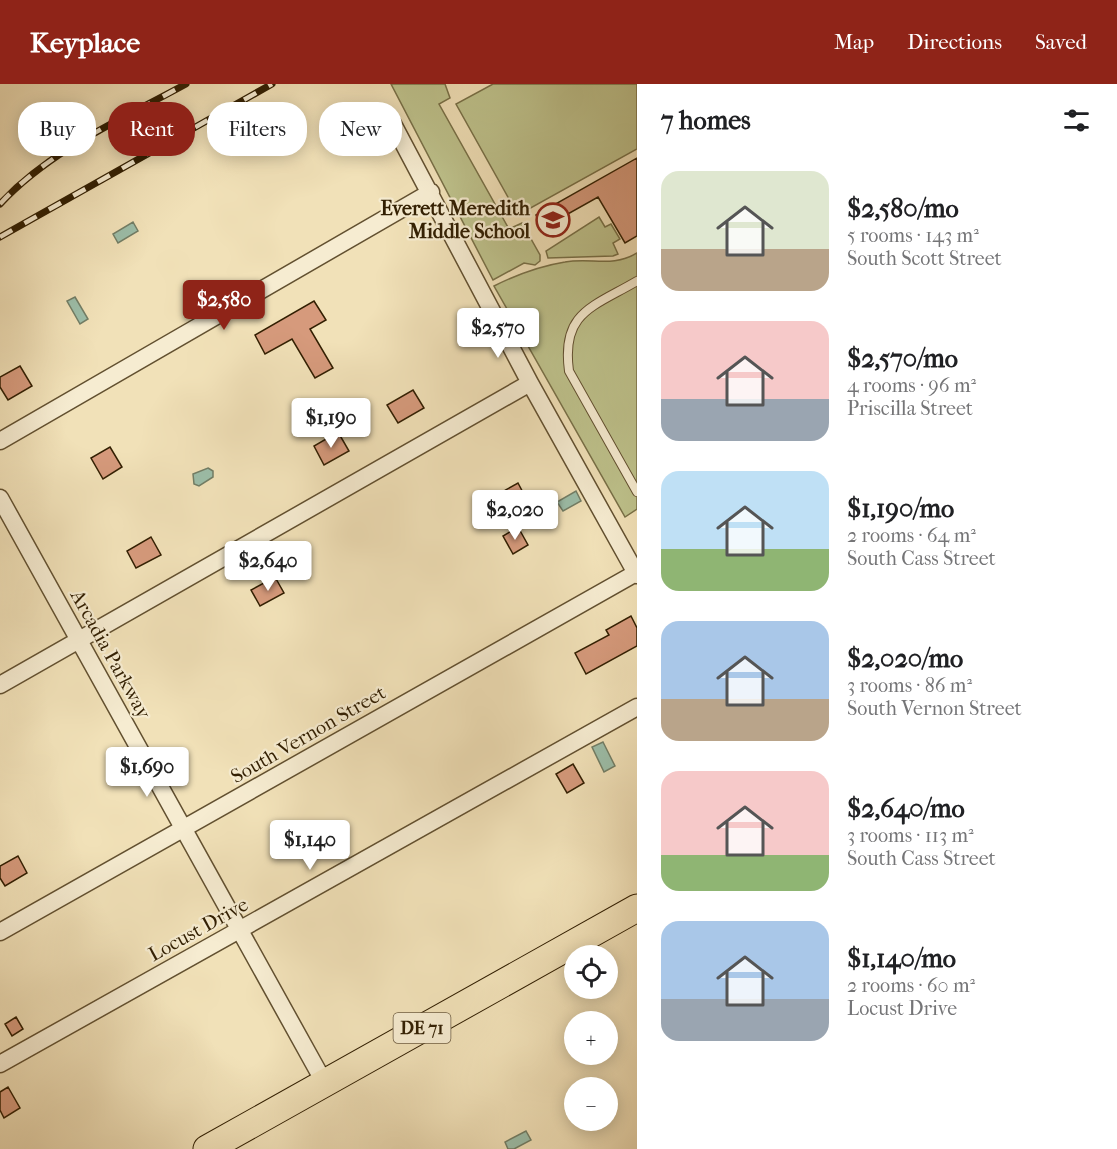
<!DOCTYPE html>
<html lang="en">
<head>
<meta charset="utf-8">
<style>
	:root { --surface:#fff; --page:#f2f2f2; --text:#202124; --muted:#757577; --accent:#8f2418 }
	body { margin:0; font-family:"IM FELL French Canon",serif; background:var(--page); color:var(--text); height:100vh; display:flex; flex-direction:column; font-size:22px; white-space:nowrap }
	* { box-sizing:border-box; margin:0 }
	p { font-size:20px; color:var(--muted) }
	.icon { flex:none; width:33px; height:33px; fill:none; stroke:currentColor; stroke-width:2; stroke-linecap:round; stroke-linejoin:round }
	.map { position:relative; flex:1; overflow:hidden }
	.details { display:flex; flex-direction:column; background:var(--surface); width:480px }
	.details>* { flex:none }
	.guide { position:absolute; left:18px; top:18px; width:528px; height:54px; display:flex; gap:12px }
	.buttons { position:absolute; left:564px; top:861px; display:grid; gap:12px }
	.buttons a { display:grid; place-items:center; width:54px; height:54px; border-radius:50%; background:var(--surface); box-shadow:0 3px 15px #0003; font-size:30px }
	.price { position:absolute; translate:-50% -51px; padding:0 14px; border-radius:6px; background:#fff; color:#222; font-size:20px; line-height:39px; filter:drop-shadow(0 2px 3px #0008) }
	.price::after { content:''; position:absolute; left:50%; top:36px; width:18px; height:14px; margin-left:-9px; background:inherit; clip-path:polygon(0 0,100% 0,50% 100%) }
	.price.selected { background:var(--accent); color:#fff }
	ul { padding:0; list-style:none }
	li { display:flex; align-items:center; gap:18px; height:150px; padding:0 24px }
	li span { display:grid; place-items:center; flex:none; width:168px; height:120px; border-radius:18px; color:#555 }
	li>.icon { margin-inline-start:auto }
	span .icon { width:72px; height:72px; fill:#fffc; stroke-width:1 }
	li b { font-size:26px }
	h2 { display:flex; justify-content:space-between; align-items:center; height:72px; padding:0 24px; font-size:26px }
	.chip { padding:0 21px; border-radius:24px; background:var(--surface); box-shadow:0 3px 15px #0003; font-size:21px; line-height:54px }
	.chip.selected { background:var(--accent); color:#fff }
	header { display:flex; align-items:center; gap:36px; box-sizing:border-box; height:84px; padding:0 30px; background:var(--accent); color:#fff }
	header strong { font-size:28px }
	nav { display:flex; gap:33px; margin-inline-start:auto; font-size:21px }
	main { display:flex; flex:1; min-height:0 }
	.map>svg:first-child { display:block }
</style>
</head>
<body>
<header>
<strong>Keyplace</strong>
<nav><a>Map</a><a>Directions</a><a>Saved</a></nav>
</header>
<main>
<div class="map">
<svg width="637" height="1065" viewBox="0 0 637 1065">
	<rect width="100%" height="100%" fill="#f1e1b8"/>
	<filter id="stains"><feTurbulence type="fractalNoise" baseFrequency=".00333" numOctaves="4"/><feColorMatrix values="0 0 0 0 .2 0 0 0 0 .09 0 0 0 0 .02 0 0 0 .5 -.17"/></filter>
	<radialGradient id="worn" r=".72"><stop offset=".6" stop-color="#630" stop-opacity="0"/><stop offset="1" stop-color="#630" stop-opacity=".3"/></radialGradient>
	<path fill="#bec28c" stroke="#787047" stroke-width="1.5" d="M391 0H445L450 14 439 20 509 145 522 139 540 171V177L535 181 524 179 493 196Z
		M493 0H637V65L518 131 456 20Z
		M599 133 605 143 611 140 620 155 613 159 618 170 613 172 548 174 546 167Z
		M637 169V425L625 433 494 202C516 191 540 182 565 178 591 173 612 184 637 169Z"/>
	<path fill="#9cbea9" stroke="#727e66" stroke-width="1.5" d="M133 138 138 147 118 159 113 150Z
		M75 213 88 235 80 240 67 217Z
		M208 384 213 387V393L199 402 194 400 193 390Z
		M576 407 581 417 563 427 557 418Z
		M603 658 615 682 604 688 592 663Z
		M307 740 310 753 305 771 291 762 298 754V741Z
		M526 1047 531 1056 514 1065H508L505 1058Z"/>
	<path fill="#d69a7c" stroke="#321f02" stroke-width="1.5" d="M637 74V152L625 159 598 113 543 144 536 131Z
		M314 217 326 236 310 245 333 284 315 294 292 255 265 270 255 251Z
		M20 282 32 302 8 316 0 303V293Z
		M413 306 424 324 398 339 387 321Z
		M338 348 349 367 324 381 314 362Z
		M110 363 122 383 103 395 91 374Z
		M518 399 528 418 512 426 502 408Z
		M518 443 528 461 513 470 503 452Z
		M151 453 161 471 136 484 127 467Z
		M275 493 284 509 260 522 251 506Z
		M631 532 637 544V562L586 590 575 569 609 551 606 546Z
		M573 680 584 699 567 709 556 690Z
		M18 772 27 789 5 802 0 794V782Z
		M16 933 23 945 12 952 5 940Z
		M8 1003 20 1024 4 1034 0 1026V1008Z"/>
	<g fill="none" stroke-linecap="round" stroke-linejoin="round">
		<defs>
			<path id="service" d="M637 197C593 223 561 228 569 287L637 408"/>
			<path id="minor" d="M393 40 530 299 637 491
				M0 357 431 108
				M0 414 324 998
				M0 601 530 299
				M0 848 636 489
				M0 980 637 623"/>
			<path id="primary" d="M207 1065 637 824"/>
		</defs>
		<use href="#service" stroke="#625030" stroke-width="10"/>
		<use href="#minor" stroke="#625030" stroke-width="19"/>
		<use href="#primary" stroke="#321f02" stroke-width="29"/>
		<use href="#service" stroke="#f6ecd1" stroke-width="8"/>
		<use href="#minor" stroke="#f6ecd1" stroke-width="16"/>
		<use href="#primary" stroke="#f1e1b8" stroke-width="27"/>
		<defs>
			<path id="rail" d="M0 120C50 66 122 35 186 0
				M0 153 272 0"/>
		</defs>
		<use href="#rail" stroke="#321f02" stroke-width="7"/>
		<use href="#rail" stroke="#f6ecd1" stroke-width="4.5" stroke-dasharray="14" stroke-linecap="butt"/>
	</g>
	<defs>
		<symbol id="school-ring" viewBox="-11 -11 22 22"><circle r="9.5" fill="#f6ecd1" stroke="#8f2418" stroke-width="1.5"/><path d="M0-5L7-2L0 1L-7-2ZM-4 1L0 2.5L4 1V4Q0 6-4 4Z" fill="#8f2418"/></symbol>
	</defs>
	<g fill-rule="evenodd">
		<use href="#school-ring" x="534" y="117" width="38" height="38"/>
	</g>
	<g text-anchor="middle" stroke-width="4.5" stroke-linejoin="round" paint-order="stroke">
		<rect fill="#f6ecd1" stroke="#6d5c40" stroke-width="1.5" x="393.5" y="929" width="57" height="30" rx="4.5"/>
		<g font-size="18" font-weight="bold" fill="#321f02">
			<text x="422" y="950">DE 71</text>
		</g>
		<g font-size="20" font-weight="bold" fill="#321f02" stroke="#f6ecd1" text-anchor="end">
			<text x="530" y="131">Everett Meredith<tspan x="530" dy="23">Middle School</tspan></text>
		</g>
		<g font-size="20" fill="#321f02" stroke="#f6ecd1">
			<text transform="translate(111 570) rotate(61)" y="7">Arcadia Parkway</text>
			<text transform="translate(308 650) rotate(-30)" y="7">South Vernon Street</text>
			<text transform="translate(198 845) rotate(-29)" y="7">Locust Drive</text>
		</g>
	</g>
	<rect width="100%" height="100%" filter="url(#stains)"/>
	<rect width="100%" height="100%" fill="url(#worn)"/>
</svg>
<div class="buttons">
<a><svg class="icon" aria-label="locate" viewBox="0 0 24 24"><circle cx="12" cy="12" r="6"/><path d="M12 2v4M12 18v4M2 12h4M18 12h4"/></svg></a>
<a>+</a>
<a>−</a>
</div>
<b class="price selected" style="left:224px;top:247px">$2,580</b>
<b class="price" style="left:498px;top:275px">$2,570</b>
<b class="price" style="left:331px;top:365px">$1,190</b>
<b class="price" style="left:515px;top:457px">$2,020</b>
<b class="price" style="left:268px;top:508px">$2,640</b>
<b class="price" style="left:147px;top:714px">$1,690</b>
<b class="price" style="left:310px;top:787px">$1,140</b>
<div class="guide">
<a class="chip">Buy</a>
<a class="chip selected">Rent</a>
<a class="chip">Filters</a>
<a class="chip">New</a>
</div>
</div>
<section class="details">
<h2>7 homes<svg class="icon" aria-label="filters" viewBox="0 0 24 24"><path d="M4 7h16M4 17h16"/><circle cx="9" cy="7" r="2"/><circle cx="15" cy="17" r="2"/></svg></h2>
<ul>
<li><span style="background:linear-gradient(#dfe7d0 65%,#b9a48a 0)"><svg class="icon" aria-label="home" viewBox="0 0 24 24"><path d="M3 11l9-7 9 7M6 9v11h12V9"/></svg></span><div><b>$2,580/mo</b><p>5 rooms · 143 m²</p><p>South Scott Street</p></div></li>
<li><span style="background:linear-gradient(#f6c9c9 65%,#9aa5b1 0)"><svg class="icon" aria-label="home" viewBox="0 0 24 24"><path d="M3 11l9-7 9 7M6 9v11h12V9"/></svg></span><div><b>$2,570/mo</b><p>4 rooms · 96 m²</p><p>Priscilla Street</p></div></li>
<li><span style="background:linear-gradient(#bfe0f5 65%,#8fb573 0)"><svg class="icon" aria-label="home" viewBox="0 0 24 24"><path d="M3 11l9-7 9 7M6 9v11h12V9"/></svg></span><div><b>$1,190/mo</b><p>2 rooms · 64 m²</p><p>South Cass Street</p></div></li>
<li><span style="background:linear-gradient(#a9c7e8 65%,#b9a48a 0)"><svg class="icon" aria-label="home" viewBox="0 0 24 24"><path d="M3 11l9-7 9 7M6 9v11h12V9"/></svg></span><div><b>$2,020/mo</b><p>3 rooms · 86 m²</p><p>South Vernon Street</p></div></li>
<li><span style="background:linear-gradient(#f6c9c9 70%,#8fb573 0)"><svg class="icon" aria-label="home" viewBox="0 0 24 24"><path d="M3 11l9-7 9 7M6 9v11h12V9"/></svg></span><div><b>$2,640/mo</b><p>3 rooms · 113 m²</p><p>South Cass Street</p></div></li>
<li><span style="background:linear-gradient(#a9c7e8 65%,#9aa5b1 0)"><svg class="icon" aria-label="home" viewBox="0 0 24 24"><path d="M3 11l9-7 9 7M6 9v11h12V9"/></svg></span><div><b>$1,140/mo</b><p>2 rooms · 60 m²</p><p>Locust Drive</p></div></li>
</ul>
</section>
</main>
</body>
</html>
